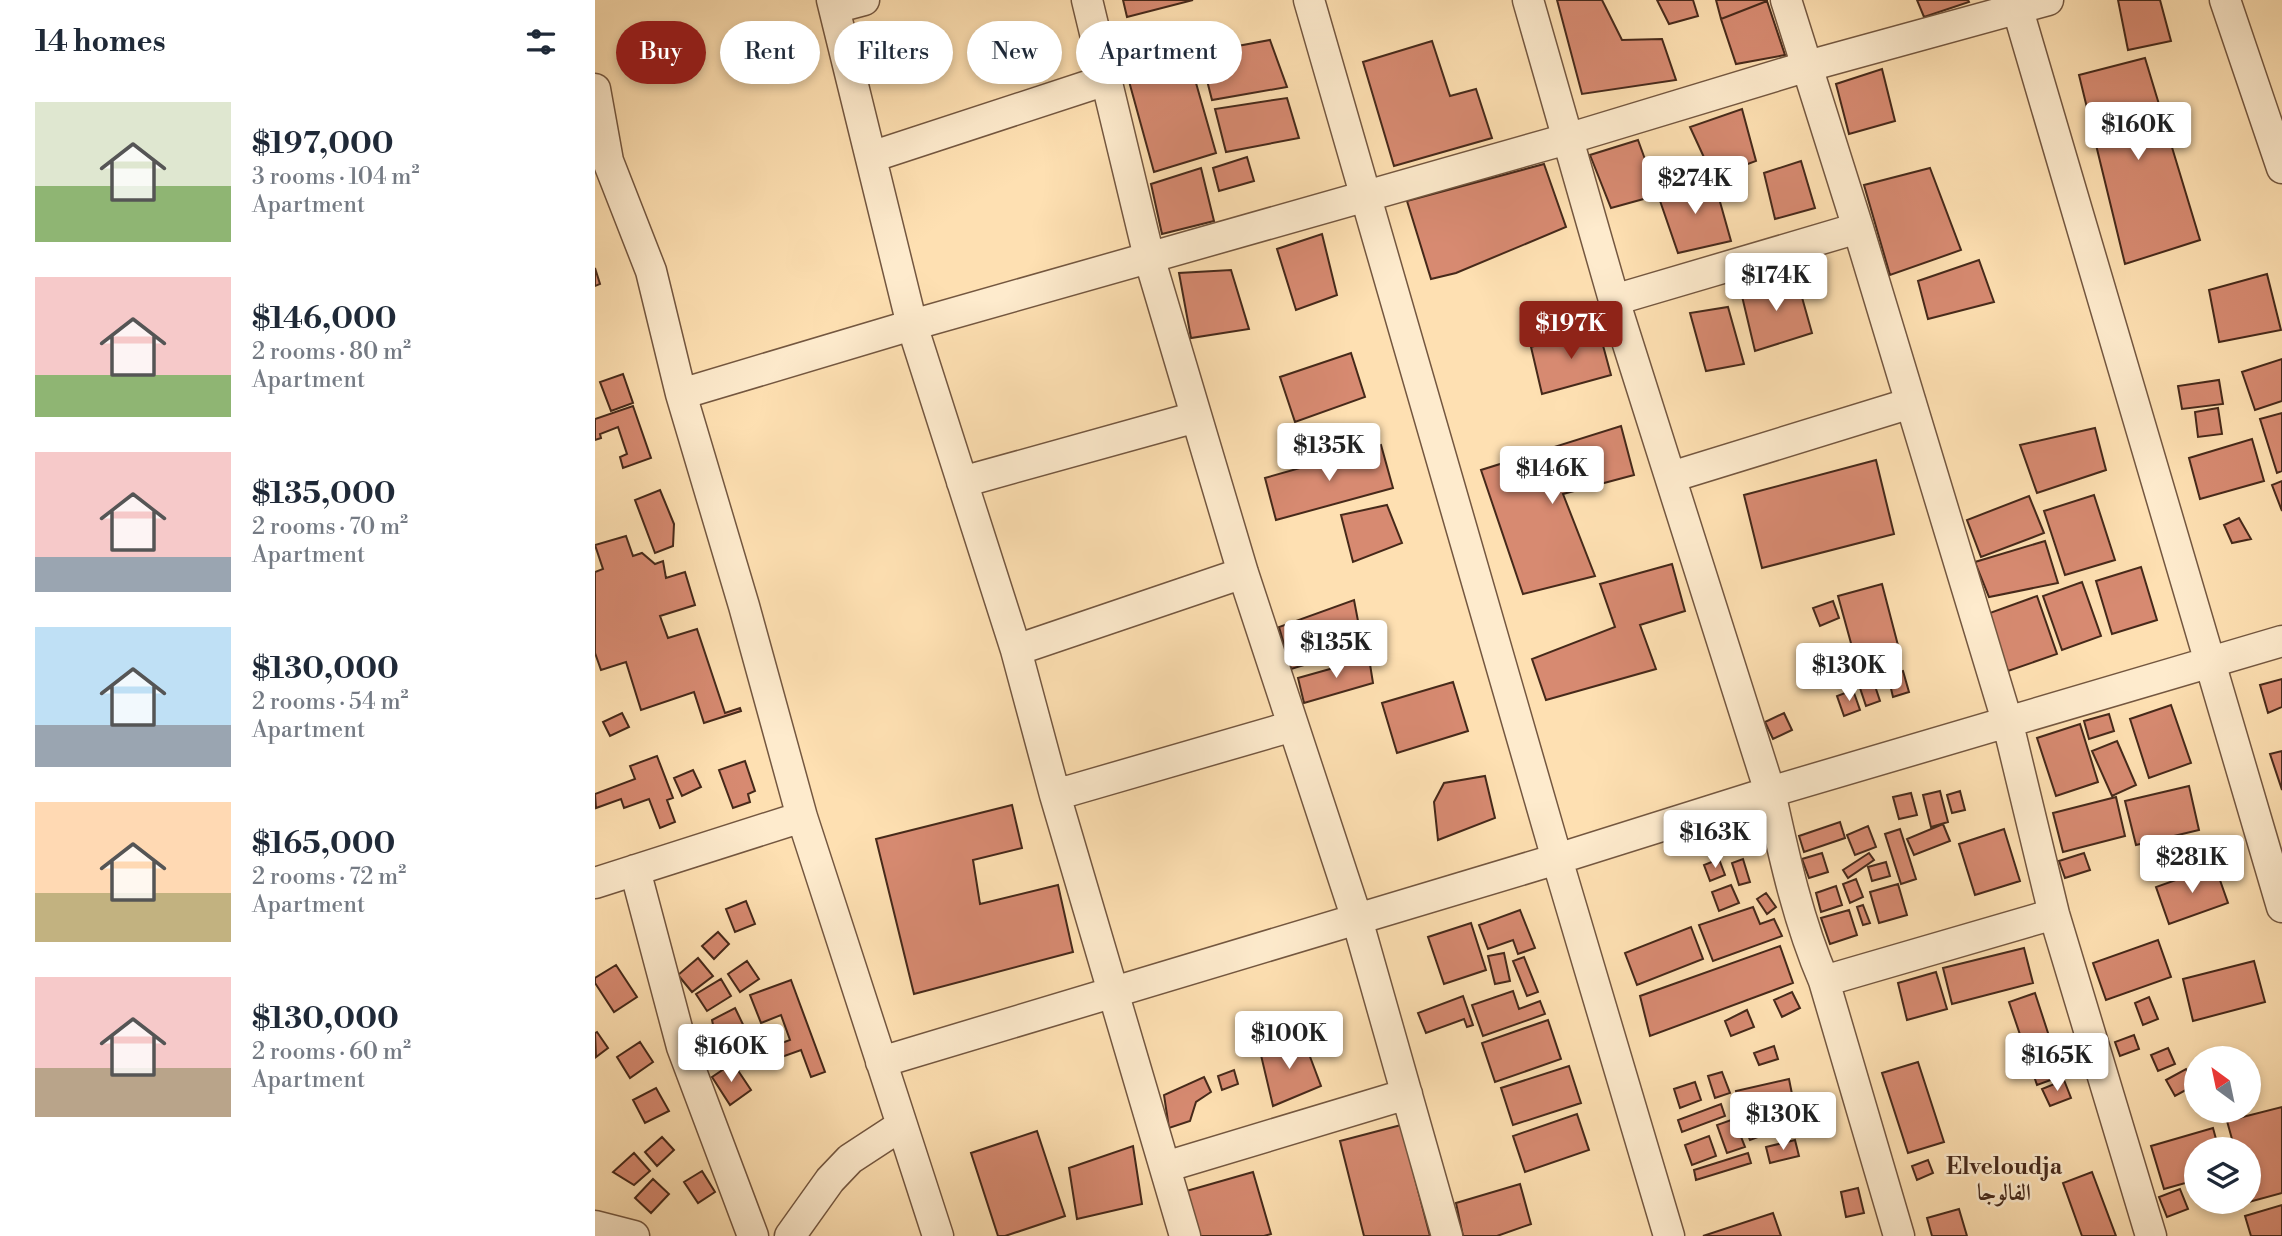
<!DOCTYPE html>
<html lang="en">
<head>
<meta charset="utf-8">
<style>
	:root { --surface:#fff; --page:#f2f2f3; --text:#1f2937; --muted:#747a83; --accent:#8f2418 }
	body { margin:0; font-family:"Libre Bodoni",Amiri,serif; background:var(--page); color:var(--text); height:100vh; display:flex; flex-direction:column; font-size:26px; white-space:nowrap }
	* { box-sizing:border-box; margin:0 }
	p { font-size:23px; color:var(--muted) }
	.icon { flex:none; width:38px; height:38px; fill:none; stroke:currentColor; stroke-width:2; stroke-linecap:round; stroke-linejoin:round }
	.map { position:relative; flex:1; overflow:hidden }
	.drawer { display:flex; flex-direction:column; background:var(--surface); width:595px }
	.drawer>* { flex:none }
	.guide { position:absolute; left:21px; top:21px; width:665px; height:63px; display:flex; gap:14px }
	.needle { width:46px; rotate:327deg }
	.controls { position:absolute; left:1589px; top:1046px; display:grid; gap:14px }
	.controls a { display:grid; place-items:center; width:77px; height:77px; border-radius:50%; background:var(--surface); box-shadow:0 4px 10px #0003; font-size:35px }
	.price { position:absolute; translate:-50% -60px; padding:0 16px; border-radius:7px; background:#fff; color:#222; font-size:23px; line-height:46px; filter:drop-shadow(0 2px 4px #0008) }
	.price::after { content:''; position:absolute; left:50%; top:42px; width:21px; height:16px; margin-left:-10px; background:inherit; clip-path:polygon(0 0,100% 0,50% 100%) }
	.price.on { background:var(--accent); color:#fff }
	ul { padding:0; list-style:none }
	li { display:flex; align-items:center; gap:21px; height:175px; padding:0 35px }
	li span { display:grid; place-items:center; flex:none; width:196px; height:140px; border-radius:0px; color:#555 }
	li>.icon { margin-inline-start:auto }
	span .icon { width:84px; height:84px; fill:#fffc; stroke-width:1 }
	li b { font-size:30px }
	h2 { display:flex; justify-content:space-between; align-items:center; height:84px; padding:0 35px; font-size:30px }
	.pill { padding:0 24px; border-radius:32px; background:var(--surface); box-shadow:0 4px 10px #0003; font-size:24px; line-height:63px }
	.pill.on { background:var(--accent); color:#fff }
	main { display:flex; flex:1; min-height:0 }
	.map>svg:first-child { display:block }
</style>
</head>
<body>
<main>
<section class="drawer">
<h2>14 homes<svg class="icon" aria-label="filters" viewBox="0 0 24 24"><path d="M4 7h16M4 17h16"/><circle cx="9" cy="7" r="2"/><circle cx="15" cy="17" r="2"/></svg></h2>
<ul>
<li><span style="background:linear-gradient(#dfe7d0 60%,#8fb573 0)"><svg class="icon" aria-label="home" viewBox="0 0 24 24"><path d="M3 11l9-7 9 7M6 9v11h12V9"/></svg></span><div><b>$197,000</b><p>3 rooms · 104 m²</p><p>Apartment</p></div></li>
<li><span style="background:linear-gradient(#f6c9c9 70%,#8fb573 0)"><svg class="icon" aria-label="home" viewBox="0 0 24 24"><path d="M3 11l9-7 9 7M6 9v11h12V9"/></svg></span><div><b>$146,000</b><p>2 rooms · 80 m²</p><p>Apartment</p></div></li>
<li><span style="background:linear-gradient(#f6c9c9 75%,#9aa5b1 0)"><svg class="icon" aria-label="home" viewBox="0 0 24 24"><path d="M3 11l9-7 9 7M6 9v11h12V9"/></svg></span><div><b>$135,000</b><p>2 rooms · 70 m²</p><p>Apartment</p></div></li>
<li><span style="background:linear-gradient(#bfe0f5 70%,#9aa5b1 0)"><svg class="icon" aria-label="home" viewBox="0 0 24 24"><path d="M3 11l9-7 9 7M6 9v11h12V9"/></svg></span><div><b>$130,000</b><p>2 rooms · 54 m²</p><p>Apartment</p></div></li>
<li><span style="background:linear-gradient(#ffd9b3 65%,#c2b280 0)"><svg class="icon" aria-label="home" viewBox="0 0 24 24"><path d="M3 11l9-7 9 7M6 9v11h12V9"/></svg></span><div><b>$165,000</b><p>2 rooms · 72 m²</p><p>Apartment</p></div></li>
<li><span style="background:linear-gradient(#f6c9c9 65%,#b9a48a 0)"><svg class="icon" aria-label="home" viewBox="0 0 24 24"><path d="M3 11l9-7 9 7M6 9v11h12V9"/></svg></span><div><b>$130,000</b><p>2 rooms · 60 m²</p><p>Apartment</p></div></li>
</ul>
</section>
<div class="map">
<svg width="1687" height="1236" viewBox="0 0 1687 1236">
	<rect width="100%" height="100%" fill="#fee0b2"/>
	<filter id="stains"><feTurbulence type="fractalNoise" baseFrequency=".00286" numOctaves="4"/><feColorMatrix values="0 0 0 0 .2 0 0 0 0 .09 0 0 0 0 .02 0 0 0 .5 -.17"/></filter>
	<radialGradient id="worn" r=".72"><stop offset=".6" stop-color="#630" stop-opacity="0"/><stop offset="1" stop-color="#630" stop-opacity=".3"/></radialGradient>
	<path fill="#d78a71" stroke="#46291a" stroke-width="2" d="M528 0H598L532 17Z
		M962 0H1007L1027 40 1067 39 1081 80 987 94Z
		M1062 0H1098L1103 16 1074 24Z
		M1121 0H1172V1L1126 19Z
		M1322 0H1373L1374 2 1329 17Z
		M1523 0H1565L1576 41 1533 50Z
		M1172 1 1190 55 1141 64 1126 19Z
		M675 40 692 87 617 100 605 53Z
		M837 41 855 96 881 89 897 138 799 166 768 62Z
		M593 55 621 153 559 172 532 74Z
		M1550 58 1605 240 1530 264 1484 75Z
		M1287 69 1300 121 1254 134 1241 84Z
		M692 98 704 138 631 152 620 109Z
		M1147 109 1161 161 1118 177 1095 127Z
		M1043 140 1063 195 1016 208 995 155Z
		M652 157 659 181 624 191 618 168Z
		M1206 161 1220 208 1180 219 1169 173Z
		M949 164 971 227 861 273 836 279 812 201Z
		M606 168 619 221 567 234 556 184Z
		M1335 168 1366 250 1295 275 1269 185Z
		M1118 177 1136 241 1083 253 1063 195Z
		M727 234 742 295 701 310 682 249Z
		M1384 260 1399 302 1333 319 1323 281Z
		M0 268 5 284 0 286Z
		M636 270 654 329 596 338 584 273Z
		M1672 274 1686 330 1624 342 1614 290Z
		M1201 276 1217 333 1160 351 1146 292Z
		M1133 307 1149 364 1111 371 1095 313Z
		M1003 327 1016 375 947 394 936 347Z
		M756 353 770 397 700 422 685 377Z
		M1687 359V401L1660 410 1647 372Z
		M28 374 38 403 16 411 5 382Z
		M1624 380 1628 404 1587 409 1583 386Z
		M38 406 56 458 28 468 25 457 32 454 23 427 5 434 6 438 0 440V419Z
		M1623 408 1627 434 1603 437 1600 412Z
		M1687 413V471L1682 473 1665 419Z
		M1026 426 1039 475 968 494 1000 576 928 594 886 470Z
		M1500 428 1511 470 1442 493 1425 445Z
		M1657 439 1669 481 1605 499 1594 458Z
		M786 445 798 488 681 520 670 478Z
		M1281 460 1299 534 1167 568 1149 495Z
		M1687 481V511L1677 485Z
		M65 490 79 524 78 546 60 553 40 500Z
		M1499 495 1520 560 1470 575 1449 511Z
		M1434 496 1449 533 1386 557 1372 520Z
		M792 505 807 543 758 562 746 515Z
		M1644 518 1656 539 1637 543 1629 525Z
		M31 536 38 556 47 553 60 564 68 561 71 578 90 572 100 605 65 616 73 638 102 629 130 713 145 708 146 711 109 723 99 692 46 710 31 662 6 670 0 653V572L8 569 0 545Z
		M1450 541 1463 583 1394 597 1380 562Z
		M1077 564 1090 611 1045 625 1061 669 951 700 937 659 1020 627 1005 584Z
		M1546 567 1562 620 1517 634 1501 581Z
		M1487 582 1506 636 1467 650 1448 596Z
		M1287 584 1305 653 1262 665 1243 596Z
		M1442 596 1462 654 1413 671 1392 614Z
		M759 600 768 647 696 669 684 627Z
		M1238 601 1244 618 1225 626 1218 608Z
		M774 658 778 683 709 703 703 678Z
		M1308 671 1314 692 1298 697 1293 676Z
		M1687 679V707L1673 713 1665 685Z
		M1278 680 1285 701 1271 706 1264 685Z
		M858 682 873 731 802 753 787 703Z
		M1258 690 1265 710 1249 716 1242 696Z
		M1576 705 1596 763 1554 778 1535 719Z
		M27 713 34 727 15 736 8 722Z
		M1189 713 1197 730 1178 739 1170 722Z
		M1514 714 1519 731 1494 739 1489 721Z
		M1485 724 1503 782 1461 796 1442 738Z
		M1522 741 1541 785 1517 796 1497 751Z
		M1687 751V790L1675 754Z
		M62 756 78 798 72 800 80 822 65 828 54 799 29 808 26 799 1 808 0 794 40 779 35 766Z
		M150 761 160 791 153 794 155 802 138 808 124 770Z
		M98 770 106 787 87 796 79 778Z
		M890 776 900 818 843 840 839 802 849 783Z
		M1594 786 1604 830 1541 845 1530 801Z
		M1345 791 1353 822 1336 827 1328 795Z
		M1365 791 1370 810 1357 813 1352 795Z
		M1316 793 1322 815 1304 819 1298 797Z
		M1521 797 1530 836 1468 852 1458 813Z
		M417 805 427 848 378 860 385 904 463 885 478 952 319 994 281 839Z
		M1245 822 1250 838 1209 852 1204 836Z
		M1348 824 1355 841 1319 855 1312 839Z
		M1273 826 1281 847 1260 855 1252 835Z
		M1305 829 1321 879 1306 884 1290 834Z
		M1409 829 1425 881 1380 895 1364 844Z
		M1227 853 1233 872 1214 878 1207 859Z
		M1274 853 1279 860 1253 878 1248 870Z
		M1489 853 1495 870 1470 878 1464 861Z
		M1124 859 1130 875 1115 881 1109 865Z
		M1148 859 1155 882 1144 885 1137 863Z
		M1291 862 1295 876 1277 881 1273 867Z
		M1620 866 1633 903 1574 924 1561 887Z
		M1261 879 1268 897 1255 903 1248 884Z
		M1303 884 1312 915 1284 923 1275 892Z
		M1136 885 1144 903 1124 911 1117 892Z
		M1241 886 1247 905 1226 912 1221 893Z
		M1171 893 1181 907 1172 914 1162 899Z
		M151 901 160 924 140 932 131 909Z
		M1268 905 1275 923 1268 925 1262 907Z
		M1158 907 1165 924 1179 919 1187 936 1118 961 1104 925Z
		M925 910 940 948 923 954 918 940 893 949 884 925Z
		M1254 910 1262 935 1235 944 1226 918Z
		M876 923 891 970 849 984 833 937Z
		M1096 927 1108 959 1042 985 1030 953Z
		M123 932 134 944 119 959 107 946Z
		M1563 940 1576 977 1511 1000 1498 963Z
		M1185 946 1198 983 1055 1036 1045 996Z
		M1429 948 1438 983 1357 1004 1348 968Z
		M909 953 915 981 900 984 893 956Z
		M929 957 943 992 932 996 918 961Z
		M103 958 118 976 97 992 83 975Z
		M152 961 164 979 145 992 133 974Z
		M1659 961 1670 1002 1598 1021 1588 979Z
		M21 965 42 997 19 1012 0 983V978Z
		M1341 972 1352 1009 1312 1020 1303 983Z
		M126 979 136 996 112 1011 101 994Z
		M196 980 230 1072 216 1077 206 1050 181 1059 176 1047 195 1040 186 1015 166 1023 155 995Z
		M918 991 924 1009 945 1001 950 1014 888 1036 877 1005Z
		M1197 992 1205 1008 1187 1017 1179 1000Z
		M1440 993 1467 1076 1442 1085 1414 1002Z
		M868 996 878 1025 872 1027 869 1019 831 1033 823 1013Z
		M1554 997 1563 1019 1548 1025 1540 1003Z
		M140 1008 158 1045 126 1062 117 1020Z
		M1152 1010 1159 1027 1136 1036 1130 1021Z
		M953 1020 966 1059 900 1082 887 1043Z
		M2 1032 13 1048 1 1057 0 1033Z
		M1539 1035 1544 1049 1525 1056 1520 1042Z
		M708 1038 726 1086 678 1106 665 1051Z
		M45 1042 58 1062 35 1078 22 1057Z
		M1179 1046 1183 1059 1164 1065 1159 1053Z
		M1573 1048 1580 1064 1563 1071 1556 1055Z
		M1323 1062 1349 1142 1313 1153 1287 1073Z
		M138 1063 156 1090 135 1105 117 1077Z
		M974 1066 986 1103 918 1125 906 1088Z
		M1591 1069 1600 1085 1580 1096 1571 1080Z
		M639 1070 643 1084 627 1090 623 1076Z
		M1127 1072 1135 1093 1120 1098 1113 1076Z
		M609 1077 616 1092 601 1102 595 1121 574 1128 569 1095Z
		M1194 1079 1198 1099 1145 1110 1141 1091Z
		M1469 1080 1476 1098 1455 1106 1447 1089Z
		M1100 1082 1106 1100 1085 1108 1079 1089Z
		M61 1088 74 1111 50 1123 38 1100Z
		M1126 1104 1130 1116 1087 1132 1083 1120Z
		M1687 1107V1193L1654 1202V1150H1640L1632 1121Z
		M1162 1113 1171 1134 1155 1140 1146 1119Z
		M982 1114 994 1150 930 1172 918 1136Z
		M1139 1119 1150 1147 1132 1153 1122 1125Z
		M806 1125 835 1236H769L745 1141Z
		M1618 1128 1624 1150H1601V1180L1569 1189 1556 1146Z
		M442 1131 470 1216 410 1236H403L376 1153Z
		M1114 1136 1121 1156 1097 1165 1090 1145Z
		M67 1137 79 1150 62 1166 50 1152Z
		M1200 1140 1204 1156 1175 1163 1171 1147Z
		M538 1146 547 1204 482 1219 474 1168Z
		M39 1153 55 1171 39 1185 18 1172Z
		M1153 1153 1156 1163 1101 1180 1099 1170Z
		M1333 1160 1338 1173 1322 1180 1317 1166Z
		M107 1171 120 1192 103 1203 89 1182Z
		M658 1172 676 1234 669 1236H601L588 1192Z
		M1497 1172 1521 1236H1487L1468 1183Z
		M58 1179 74 1194 56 1213 40 1198Z
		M925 1184 936 1224 902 1236H868L861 1203Z
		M1263 1188 1269 1213 1251 1217 1246 1192Z
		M1585 1189 1593 1209 1572 1217 1564 1197Z
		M1687 1205V1236H1656L1650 1216Z
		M1364 1209 1372 1236H1337L1332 1218Z
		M1178 1213 1186 1236H1108Z"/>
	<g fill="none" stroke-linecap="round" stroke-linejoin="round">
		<defs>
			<path id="minor" d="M237 0 317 325 421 650 460 795 590 1236
				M492 0 554 257 648 573 762 919 852 1236
				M714 0 962 859 1074 1236
				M933 0 1019 300 1175 792C1189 856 1203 921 1229 981L1304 1236
				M1191 0 1263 228 1413 724 1459 914 1556 1236
				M1420 0 1687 907
				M1630 0 1687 168
				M239 8 269 0
				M0 89 13 161 56 271 86 394 149 606 207 817 343 1236
				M276 157 511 80
				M1019 300 1263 228
				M86 394 317 325 972 139 1213 66 1453 0
				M1076 477 1316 403
				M367 482 601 417
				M421 650 648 573
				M460 795 698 726
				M40 870 87 1047 158 1236
				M0 883 207 817
				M1229 981 1459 914
				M286 1062 962 859 1175 792 1687 641
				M570 1167 812 1094
				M0 1226 39 1236
				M195 1236 235 1180 255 1159 307 1125"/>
		</defs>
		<use href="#minor" stroke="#745740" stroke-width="33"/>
		<use href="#minor" stroke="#feebcd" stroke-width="30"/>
	</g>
	<g text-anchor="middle" stroke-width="5" stroke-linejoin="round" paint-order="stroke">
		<g font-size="23" font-weight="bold" fill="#46291a" stroke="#feebcd">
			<text x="1409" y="1174">Elveloudja<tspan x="1409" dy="26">الفالوجا</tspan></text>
		</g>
	</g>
	<rect width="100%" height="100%" filter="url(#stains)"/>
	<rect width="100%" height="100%" fill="url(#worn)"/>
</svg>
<div class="controls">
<a><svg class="needle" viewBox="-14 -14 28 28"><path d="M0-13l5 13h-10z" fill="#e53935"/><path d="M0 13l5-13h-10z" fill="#747a83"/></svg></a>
<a><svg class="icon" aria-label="layers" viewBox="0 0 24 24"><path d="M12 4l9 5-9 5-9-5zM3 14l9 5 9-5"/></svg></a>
</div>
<b class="price" style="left:1543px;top:162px">$160K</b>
<b class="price" style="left:1100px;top:216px">$274K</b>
<b class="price" style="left:1181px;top:313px">$174K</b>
<b class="price on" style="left:976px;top:361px">$197K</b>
<b class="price" style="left:734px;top:483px">$135K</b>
<b class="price" style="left:957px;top:506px">$146K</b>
<b class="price" style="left:741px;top:680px">$135K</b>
<b class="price" style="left:1254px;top:703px">$130K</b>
<b class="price" style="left:1120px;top:870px">$163K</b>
<b class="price" style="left:1597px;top:895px">$281K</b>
<b class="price" style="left:694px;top:1071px">$100K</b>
<b class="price" style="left:136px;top:1084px">$160K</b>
<b class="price" style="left:1462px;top:1093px">$165K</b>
<b class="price" style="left:1188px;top:1152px">$130K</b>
<div class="guide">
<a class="pill on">Buy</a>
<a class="pill">Rent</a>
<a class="pill">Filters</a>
<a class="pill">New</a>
<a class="pill">Apartment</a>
</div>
</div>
</main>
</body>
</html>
